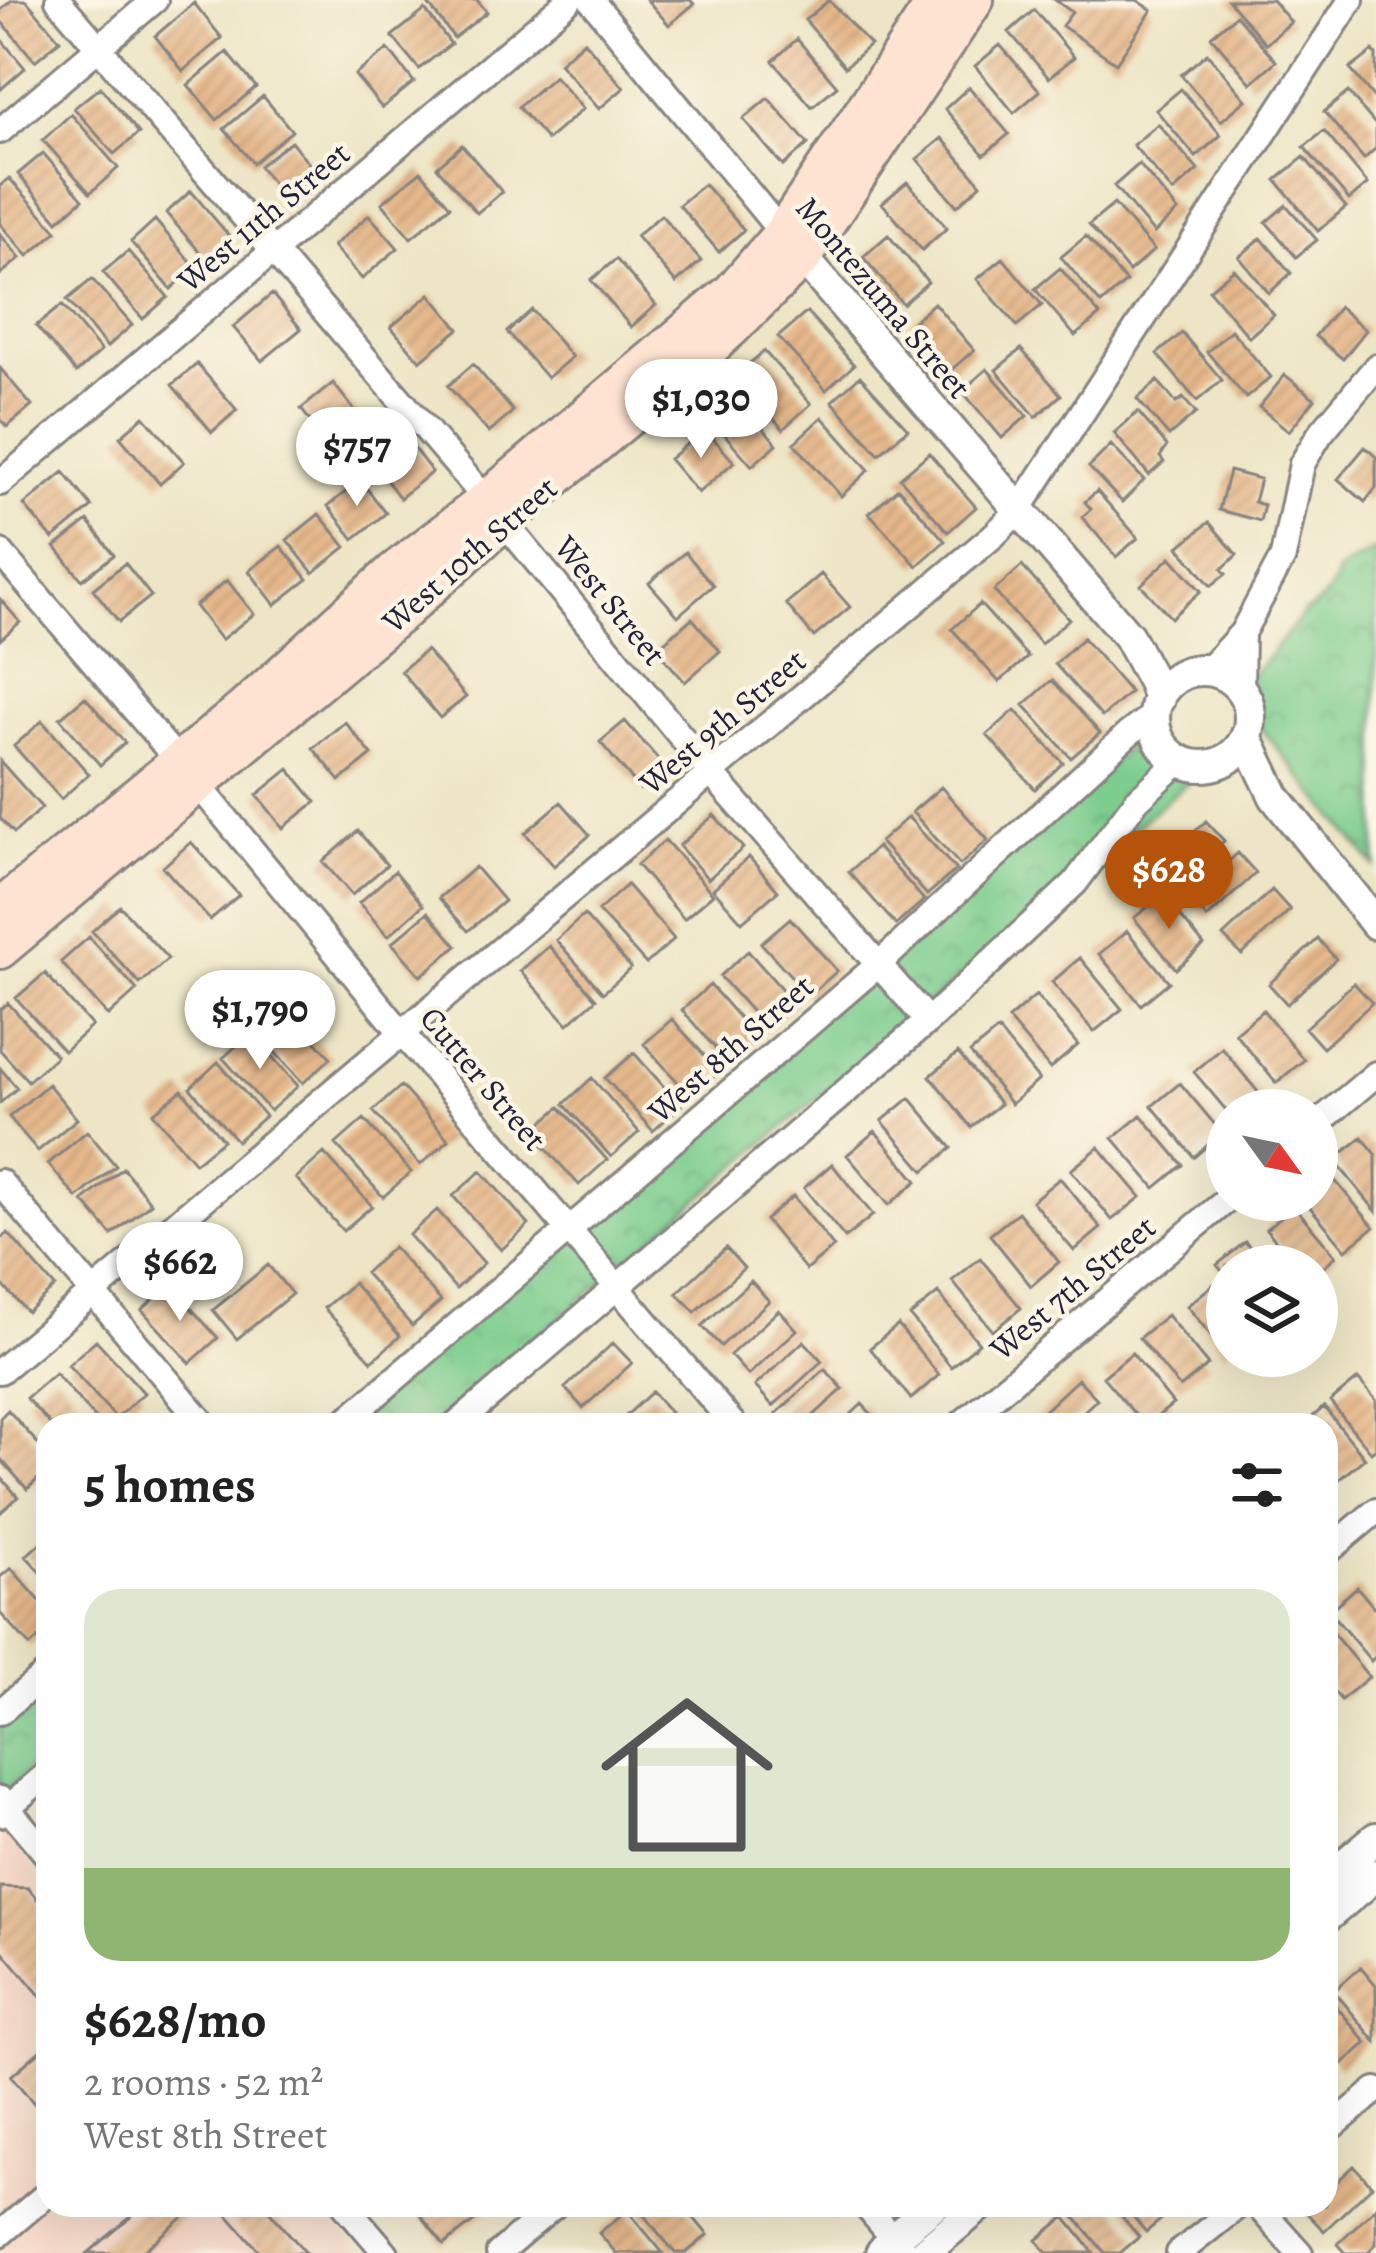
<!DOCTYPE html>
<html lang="en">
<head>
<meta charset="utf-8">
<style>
	:root { --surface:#fff; --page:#f2f2f2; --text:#222; --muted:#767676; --accent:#b45309 }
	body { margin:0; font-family:Alegreya,serif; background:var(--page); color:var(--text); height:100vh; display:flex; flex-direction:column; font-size:45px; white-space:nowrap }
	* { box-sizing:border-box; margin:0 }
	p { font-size:39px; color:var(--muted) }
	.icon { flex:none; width:66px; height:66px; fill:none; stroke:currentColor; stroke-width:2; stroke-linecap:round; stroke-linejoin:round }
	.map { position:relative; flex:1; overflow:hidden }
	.panel { position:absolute; left:36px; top:1413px; width:1302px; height:804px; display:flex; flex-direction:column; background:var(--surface); border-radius:36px; box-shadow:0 12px 48px #0002 }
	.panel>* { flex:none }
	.needle { width:78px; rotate:123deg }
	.buttons { position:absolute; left:1206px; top:1089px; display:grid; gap:24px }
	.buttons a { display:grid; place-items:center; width:132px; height:132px; border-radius:50%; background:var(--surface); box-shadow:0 12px 48px #0002; font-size:60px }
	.price { position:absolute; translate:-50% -102px; padding:0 27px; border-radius:42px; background:#fff; color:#222; font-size:39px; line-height:78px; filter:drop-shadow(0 3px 6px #0008) }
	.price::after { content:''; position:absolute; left:50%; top:72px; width:36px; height:27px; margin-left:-18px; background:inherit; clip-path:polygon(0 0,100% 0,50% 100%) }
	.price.current { background:var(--accent); color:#fff }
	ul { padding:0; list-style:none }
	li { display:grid; align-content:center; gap:24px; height:636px; padding:0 48px }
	li span { display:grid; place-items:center; height:372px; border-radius:36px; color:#555 }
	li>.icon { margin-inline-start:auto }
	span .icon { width:216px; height:216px; fill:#fffc; stroke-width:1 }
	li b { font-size:51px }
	h2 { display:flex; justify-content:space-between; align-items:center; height:144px; padding:0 48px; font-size:51px }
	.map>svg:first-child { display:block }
</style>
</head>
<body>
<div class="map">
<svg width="1376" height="2253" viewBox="0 0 1376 2253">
	<defs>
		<pattern id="park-crowns" width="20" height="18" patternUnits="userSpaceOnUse" patternTransform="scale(3)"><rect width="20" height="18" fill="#7dcd8e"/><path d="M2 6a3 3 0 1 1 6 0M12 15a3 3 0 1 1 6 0" fill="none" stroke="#6cb07b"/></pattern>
		<pattern id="building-hatch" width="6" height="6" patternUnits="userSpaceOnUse" patternTransform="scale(3)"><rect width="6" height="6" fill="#e6b88b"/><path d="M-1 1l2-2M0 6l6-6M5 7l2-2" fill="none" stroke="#c59e79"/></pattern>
	</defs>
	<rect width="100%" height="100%" fill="#fcf5e5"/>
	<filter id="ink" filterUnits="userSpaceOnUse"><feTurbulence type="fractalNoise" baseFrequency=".00833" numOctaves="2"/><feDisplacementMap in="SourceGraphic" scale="24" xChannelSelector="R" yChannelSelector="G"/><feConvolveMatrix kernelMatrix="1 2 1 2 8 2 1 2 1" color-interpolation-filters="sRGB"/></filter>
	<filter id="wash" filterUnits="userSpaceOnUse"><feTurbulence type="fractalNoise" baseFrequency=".004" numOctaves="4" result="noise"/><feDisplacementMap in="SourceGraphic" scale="48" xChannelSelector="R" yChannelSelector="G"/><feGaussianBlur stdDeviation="2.7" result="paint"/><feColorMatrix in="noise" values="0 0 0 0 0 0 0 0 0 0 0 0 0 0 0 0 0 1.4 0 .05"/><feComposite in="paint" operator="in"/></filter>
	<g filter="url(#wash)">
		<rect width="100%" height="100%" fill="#ede5c5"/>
		<path fill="#f5d3c2" d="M0 1829 48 1886V2205H320L361 2253H0Z"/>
		<path fill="url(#park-crowns)" stroke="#507864" stroke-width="3" d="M1376 549V867L1241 705 1238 692 1305 612C1324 602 1332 591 1338 571Z
			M1149 730 1187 783 434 1425H345Z
			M48 1682V1754L0 1795V1724Z"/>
		<g id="blocks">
			<path fill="url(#building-hatch)" d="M12 0H26L60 40 35 61 0 20V11Z
				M433 0H477L487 12 454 38 428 4Z
				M647 0H690L694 4 669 25Z
				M829 0 870 45 845 67 805 20Z
				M1055 0H1137L1152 10 1116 63 1062 26 1072 12Z
				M1228 0H1272L1291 22 1266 44Z
				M194 3 222 38 183 71 155 36Z
				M425 10 451 44 419 69 392 36Z
				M1034 10 1074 57 1049 78 1009 32Z
				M1236 15 1276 61 1251 83 1211 36Z
				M0 38 25 68 0 90Z
				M797 39 837 86 812 107 773 61Z
				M584 41 624 88 599 109 559 63Z
				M1000 45 1040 91 1014 113 975 66Z
				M388 49 414 82 382 108 355 75Z
				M1373 51 1376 55V100L1350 69Z
				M227 52 256 87 217 120 188 85Z
				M1207 53 1246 100 1221 121 1181 75Z
				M554 76 583 109 547 140 518 107Z
				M100 87 139 133 114 154 74 108Z
				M969 87 1009 134 984 155 945 109Z
				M1181 89 1221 135 1196 157 1156 110Z
				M1348 92 1376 125V148L1364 159 1324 112Z
				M263 96 292 131 253 163 224 129Z
				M768 98 808 144 783 166 743 119Z
				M71 114 118 168 90 193 43 140Z
				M1158 124 1198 170 1173 192 1133 145Z
				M1324 131 1368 184 1349 200 1304 147Z
				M942 138 981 184 957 206 917 159Z
				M291 141 317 174 285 199 259 166Z
				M462 145 502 192 477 213 437 167Z
				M43 153 83 199 58 221 18 174Z
				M1304 157 1346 207 1318 231 1276 180Z
				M1139 164 1178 211 1154 233 1114 186Z
				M421 171 450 206 411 238 382 203Z
				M9 178 57 231 28 256 0 224V186Z
				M907 182 947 228 922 250 882 203Z
				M704 184 744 230 719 252 679 205Z
				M191 191 231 238 206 259 166 213Z
				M1114 204 1154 250 1129 272 1089 225Z
				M1286 205 1317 240 1296 257 1266 222Z
				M369 215 398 248 362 279 333 246Z
				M661 215 701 261 676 283 636 236Z
				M155 220 195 267 171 289 131 242Z
				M0 234 20 258 0 275Z
				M888 235 928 282 903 304 863 257Z
				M1086 236 1126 282 1101 304 1061 257Z
				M1261 238 1291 273 1269 293 1239 257Z
				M128 251 168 297 143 319 103 272Z
				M1003 258 1042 305 1017 326 977 279Z
				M616 259 656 305 631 327 591 280Z
				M1060 268 1100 315 1075 336 1035 289Z
				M1234 269 1274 315 1249 337 1209 290Z
				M92 279 132 325 107 347 67 300Z
				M272 294 301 329 262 361 233 327Z
				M430 294 459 329 420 361 391 327Z
				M934 303 974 350 950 371 909 325Z
				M62 305 101 351 76 373 36 326Z
				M1339 307 1366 330 1343 359 1315 336Z
				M532 310 572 357 547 378 507 332Z
				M807 312 854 365 826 390 778 337Z
				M1231 330 1271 377 1246 398 1207 352Z
				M1182 333 1222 380 1197 401 1157 354Z
				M1021 349 1061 395 1036 417 996 370Z
				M764 351 811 404 783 429 735 376Z
				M197 364 237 410 212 432 172 385Z
				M473 364 513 411 489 433 448 386Z
				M0 368 32 406 7 427 0 419Z
				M987 369 1027 416 1002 438 962 391Z
				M1285 375 1315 399 1289 431 1259 407Z
				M860 376 908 429 879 454 832 401Z
				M1158 381 1176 403 1183 398 1196 413 1169 436 1137 399Z
				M333 383 359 416 327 442 301 409Z
				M737 398 777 444 752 466 712 420Z
				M1138 412 1167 446 1160 457 1164 462 1149 475 1114 433Z
				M144 416 184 462 160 484 120 437Z
				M822 417 869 470 841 496 794 443Z
				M705 429 734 462 698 493 669 459Z
				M406 438 432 472 400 498 374 464Z
				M1111 445 1144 480 1122 502 1089 467Z
				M1365 447 1376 457V488L1365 502 1338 479Z
				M929 453 976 507 948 532 900 478Z
				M1229 471 1260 479 1254 502 1264 505 1260 521 1219 510Z
				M64 472 92 507 53 539 24 505Z
				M360 480 386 513 354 539 328 506Z
				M898 488 945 541 917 566 869 513Z
				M1097 491 1138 538 1116 557 1082 517 1091 509 1085 502Z
				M319 514 346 547 313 573 287 540Z
				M88 521 114 555 82 580 55 547Z
				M1209 522 1237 555 1222 569 1226 574 1211 586 1179 547Z
				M281 546 308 579 275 605 249 571Z
				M685 552 713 585 678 616 649 583Z
				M1171 557 1201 591 1171 618 1141 585Z
				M125 563 151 596 119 622 93 589Z
				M1022 566 1069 619 1041 644 994 591Z
				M821 574 850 607 814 637 786 604Z
				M227 580 254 614 221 640 195 606Z
				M0 599 20 622 0 640Z
				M980 604 1028 657 999 682 952 629Z
				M692 618 720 651 685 682 656 649Z
				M1083 638 1130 692 1102 717 1055 664Z
				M426 650 466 697 440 718 401 671Z
				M1052 680 1100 733 1071 758 1024 705Z
				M85 697 125 743 100 765 60 718Z
				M1015 710 1063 763 1035 789 987 735Z
				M42 721 89 774 61 799 14 746Z
				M625 721 665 767 640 789 600 742Z
				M345 722 372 755 340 781 313 748Z
				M0 761 42 808 14 833 0 818Z
				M289 769 316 802 283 828 257 795Z
				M941 787 988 840 960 865 912 812Z
				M561 802 590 835 554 866 525 833Z
				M714 815 743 848 708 879 679 846Z
				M908 817 956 870 927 895 880 842Z
				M1206 821 1224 841 1176 886 1158 866Z
				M358 831 387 865 352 895 323 862Z
				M665 840 713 894 684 919 637 865Z
				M191 842 239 895 210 920 163 867Z
				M877 847 924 900 896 925 849 872Z
				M1238 853 1256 873 1207 918 1189 898Z
				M749 857 778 891 742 922 713 889Z
				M475 867 504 901 468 931 439 898Z
				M395 871 423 905 388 936 359 903Z
				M627 885 674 939 646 964 598 911Z
				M1272 890 1290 910 1242 955 1223 936Z
				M1163 895 1204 945 1176 969 1134 918Z
				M120 906 168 959 140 984 92 931Z
				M428 912 457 946 421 976 392 943Z
				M584 915 631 968 603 993 556 940Z
				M790 918 837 971 809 996 761 943Z
				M1127 931 1169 982 1141 1005 1099 954Z
				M89 937 137 990 108 1016 61 962Z
				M1318 939 1336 959 1287 1004 1269 984Z
				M549 946 596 999 568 1024 520 971Z
				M748 951 795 1004 767 1029 720 976Z
				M1080 958 1122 1009 1094 1032 1052 982Z
				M45 973 92 1026 64 1051 16 998Z
				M1354 983 1372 1003 1323 1048 1305 1028Z
				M710 985 757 1038 729 1064 682 1010Z
				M1036 995 1078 1045 1050 1069 1008 1019Z
				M8 1003 56 1056 28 1081 0 1050V1010Z
				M284 1005 331 1058 303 1083 255 1030Z
				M1263 1010 1304 1060 1276 1083 1235 1033Z
				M672 1019 719 1072 691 1097 644 1044Z
				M998 1030 1039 1080 1011 1104 970 1053Z
				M251 1033 298 1086 270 1111 223 1058Z
				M1222 1048 1263 1098 1249 1110H1226L1194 1072Z
				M634 1053 681 1106 653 1131 605 1078Z
				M958 1053 1000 1104 971 1127 930 1076Z
				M218 1062 265 1116 237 1141 190 1088Z
				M0 1068 17 1088 0 1103Z
				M592 1078 639 1132 611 1157 564 1104Z
				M1180 1083 1222 1133 1194 1157 1152 1106Z
				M48 1084 77 1119 38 1151 9 1117Z
				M401 1086 449 1140 420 1165 373 1111Z
				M182 1090 223 1140 195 1163 153 1113Z
				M910 1098 952 1148 924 1171 882 1121Z
				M560 1107 607 1160 579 1185 531 1132Z
				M1141 1115 1183 1165 1155 1188 1113 1138Z
				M364 1119 411 1172 383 1197 336 1144Z
				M87 1131 116 1166 77 1198 48 1164Z
				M875 1131 917 1181 889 1205 847 1155Z
				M1362 1137 1376 1154V1211L1334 1160Z
				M1099 1147 1141 1197 1112 1220 1071 1170Z
				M324 1153 372 1206 343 1231 296 1178Z
				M832 1164 873 1215 845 1238 804 1188Z
				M123 1168 151 1203 112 1235 83 1201Z
				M481 1171 529 1225 501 1250 453 1196Z
				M1332 1177 1374 1227 1346 1250 1304 1200H1317V1190Z
				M1060 1178 1101 1228 1074 1251 1032 1201Z
				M793 1196 834 1247 806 1270 765 1220Z
				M1294 1206 1336 1256 1317 1272V1266H1297L1266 1229Z
				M437 1210 484 1263 456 1289 409 1235Z
				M1018 1212 1059 1262 1031 1286 990 1235Z
				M8 1233 55 1287 27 1312 0 1282V1240Z
				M1245 1242 1265 1266H1227V1277L1217 1265Z
				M393 1247 441 1301 412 1326 365 1273Z
				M726 1248 744 1268 695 1312 677 1293Z
				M980 1258 1021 1308 993 1331 952 1281Z
				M268 1265 292 1294 237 1339 213 1310Z
				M751 1281 769 1301 721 1346 702 1326Z
				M353 1283 400 1336 372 1361 324 1308Z
				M1215 1283 1227 1298V1355L1187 1306Z
				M170 1285 218 1338 190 1363 142 1310Z
				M938 1293 979 1343 951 1367 910 1316Z
				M779 1310 797 1330 748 1375 730 1355Z
				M1167 1315 1208 1365 1180 1388 1139 1338Z
				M898 1325 939 1375 911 1399 870 1348Z
				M96 1340 144 1393 116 1418 68 1365Z
				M804 1341 822 1361 773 1406 755 1386Z
				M613 1343 632 1363 583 1408 565 1388Z
				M1132 1353 1173 1404 1147 1425H1144L1103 1377Z
				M825 1369 843 1389 803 1425H786L776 1414Z
				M55 1373 101 1425H51L26 1398Z
				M1078 1379 1097 1399 1069 1425H1029Z
				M1358 1379 1376 1400V1448L1371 1452 1330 1402Z
				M652 1392 670 1412 656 1425H616Z
				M862 1404 882 1425H840Z
				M1324 1407 1365 1458 1337 1481 1326 1467V1425H1303Z
				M8 1410 48 1455V1470L27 1489 0 1458V1418Z
				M0 1476 18 1497 0 1513Z
				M48 1536V1580L26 1556Z
				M11 1568 48 1610V1630L30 1646 0 1613V1577Z
				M1357 1587 1376 1610V1656L1371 1661 1329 1611Z
				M1326 1625 1369 1677 1341 1700 1326 1682Z
				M0 1887 28 1888 48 1912V2005L0 1948Z
				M1361 1967 1376 1985V2042L1334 1991Z
				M1326 1994 1367 2043 1339 2067 1326 2052Z
				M48 2044V2120L11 2076Z
				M1354 2166 1372 2186 1324 2231 1305 2211 1312 2205H1326V2192Z
				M145 2205H187L192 2210 141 2253H88Z
				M219 2205H264L306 2253H261Z
				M433 2205H495L444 2245 420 2215Z
				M642 2205H683L708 2235 686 2253H675L638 2208Z
				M1076 2205H1112L1139 2237 1120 2253H1105L1069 2210Z
				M1123 2205H1170L1174 2209 1146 2232Z
				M1376 2207V2244L1367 2253H1345L1337 2244Z
				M627 2210 663 2253H616L599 2233Z
				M1065 2217 1094 2253H1047L1037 2240Z"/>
		</g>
	</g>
	<g filter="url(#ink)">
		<use href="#blocks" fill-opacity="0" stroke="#888480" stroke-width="3"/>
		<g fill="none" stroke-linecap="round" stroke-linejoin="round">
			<defs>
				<path id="minor" d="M58 0 472 483 711 773 928 1021
					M591 0 790 243
					M0 131 155 0
					M0 483 569 0
					M0 552 197 783 401 1032 734 1425
					M1207 671 1242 633 1283 557 1302 464 1320 434 1376 367
					M1241 691 1242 633
					M1317 1124 1376 1074
					M0 1182 205 1425
					M0 1371 994 535 1018 511 1351 0
					M341 1425 878 965 1127 735 1155 713
					M456 1425 928 1021 1075 883 1136 801 1180 761
					M960 1425 1227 1200
					M1326 1553 1376 1511
					M0 1712 48 1672
					M0 1799 48 1856
					M0 1814 48 1773
					M1326 2132 1376 2090
					M345 2205 386 2253
					M865 2205 906 2253
					M1257 2205 1300 2253
					M0 2234 48 2193
					M499 2253 555 2205
					M1179 2253 1239 2205"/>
				<path id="tertiary" d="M803 258 1128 636 1153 682 1159 699
					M1154 718a48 48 0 1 1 96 0a48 48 0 1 1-96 0Z
					M1246 737 1275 797 1376 924
					M1326 1880 1376 1838
					M1326 1917 1376 1875
					M881 2253 893 2238 933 2205
					M923 2253 981 2205"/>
				<path id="secondary" d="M0 908 243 709 394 571 486 500 731 292 782 233 937 0
					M0 950 398 616 504 521 688 368 732 328 803 258 975 0"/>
			</defs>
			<use href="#minor" stroke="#888480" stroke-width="30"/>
			<use href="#tertiary" stroke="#888480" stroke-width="36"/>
			<use href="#secondary" stroke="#888480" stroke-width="42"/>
			<use href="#minor" stroke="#fff" stroke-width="24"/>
			<use href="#tertiary" stroke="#fff" stroke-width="30"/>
			<use href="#secondary" stroke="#fee3d2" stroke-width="36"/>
		</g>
	</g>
	<g text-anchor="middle" stroke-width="9" stroke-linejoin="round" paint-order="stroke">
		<g font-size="33" fill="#22223b" stroke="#fcf5e5">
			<text transform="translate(263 216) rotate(-40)" y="12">West 11th Street</text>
			<text transform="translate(884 297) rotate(50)" y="12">Montezuma Street</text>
			<text transform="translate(469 554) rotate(-41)" y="12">West 10th Street</text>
			<text transform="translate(611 600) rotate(51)" y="12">West Street</text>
			<text transform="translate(722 721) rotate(-40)" y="12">West 9th Street</text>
			<text transform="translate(730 1048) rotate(-41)" y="12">West 8th Street</text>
			<text transform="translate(484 1078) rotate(50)" y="12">Cutter Street</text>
			<text transform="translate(1072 1287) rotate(-40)" y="12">West 7th Street</text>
		</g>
	</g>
</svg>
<div class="buttons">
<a><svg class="needle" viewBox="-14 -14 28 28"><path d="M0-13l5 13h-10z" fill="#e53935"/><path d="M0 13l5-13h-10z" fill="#767676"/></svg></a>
<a><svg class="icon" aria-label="layers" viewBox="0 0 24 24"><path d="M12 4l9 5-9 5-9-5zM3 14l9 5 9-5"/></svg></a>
</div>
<b class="price" style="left:701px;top:461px">$1,030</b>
<b class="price" style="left:357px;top:509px">$757</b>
<b class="price current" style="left:1169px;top:932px">$628</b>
<b class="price" style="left:260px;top:1072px">$1,790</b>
<b class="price" style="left:180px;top:1324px">$662</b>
<section class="panel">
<h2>5 homes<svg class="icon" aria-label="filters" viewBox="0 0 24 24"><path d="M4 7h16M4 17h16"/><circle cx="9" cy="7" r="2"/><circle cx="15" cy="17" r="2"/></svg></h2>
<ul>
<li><span style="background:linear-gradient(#dfe7d0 75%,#8fb573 0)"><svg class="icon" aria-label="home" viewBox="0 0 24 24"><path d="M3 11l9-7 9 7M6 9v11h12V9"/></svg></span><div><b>$628/mo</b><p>2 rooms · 52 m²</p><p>West 8th Street</p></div></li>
</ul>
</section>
</div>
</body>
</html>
